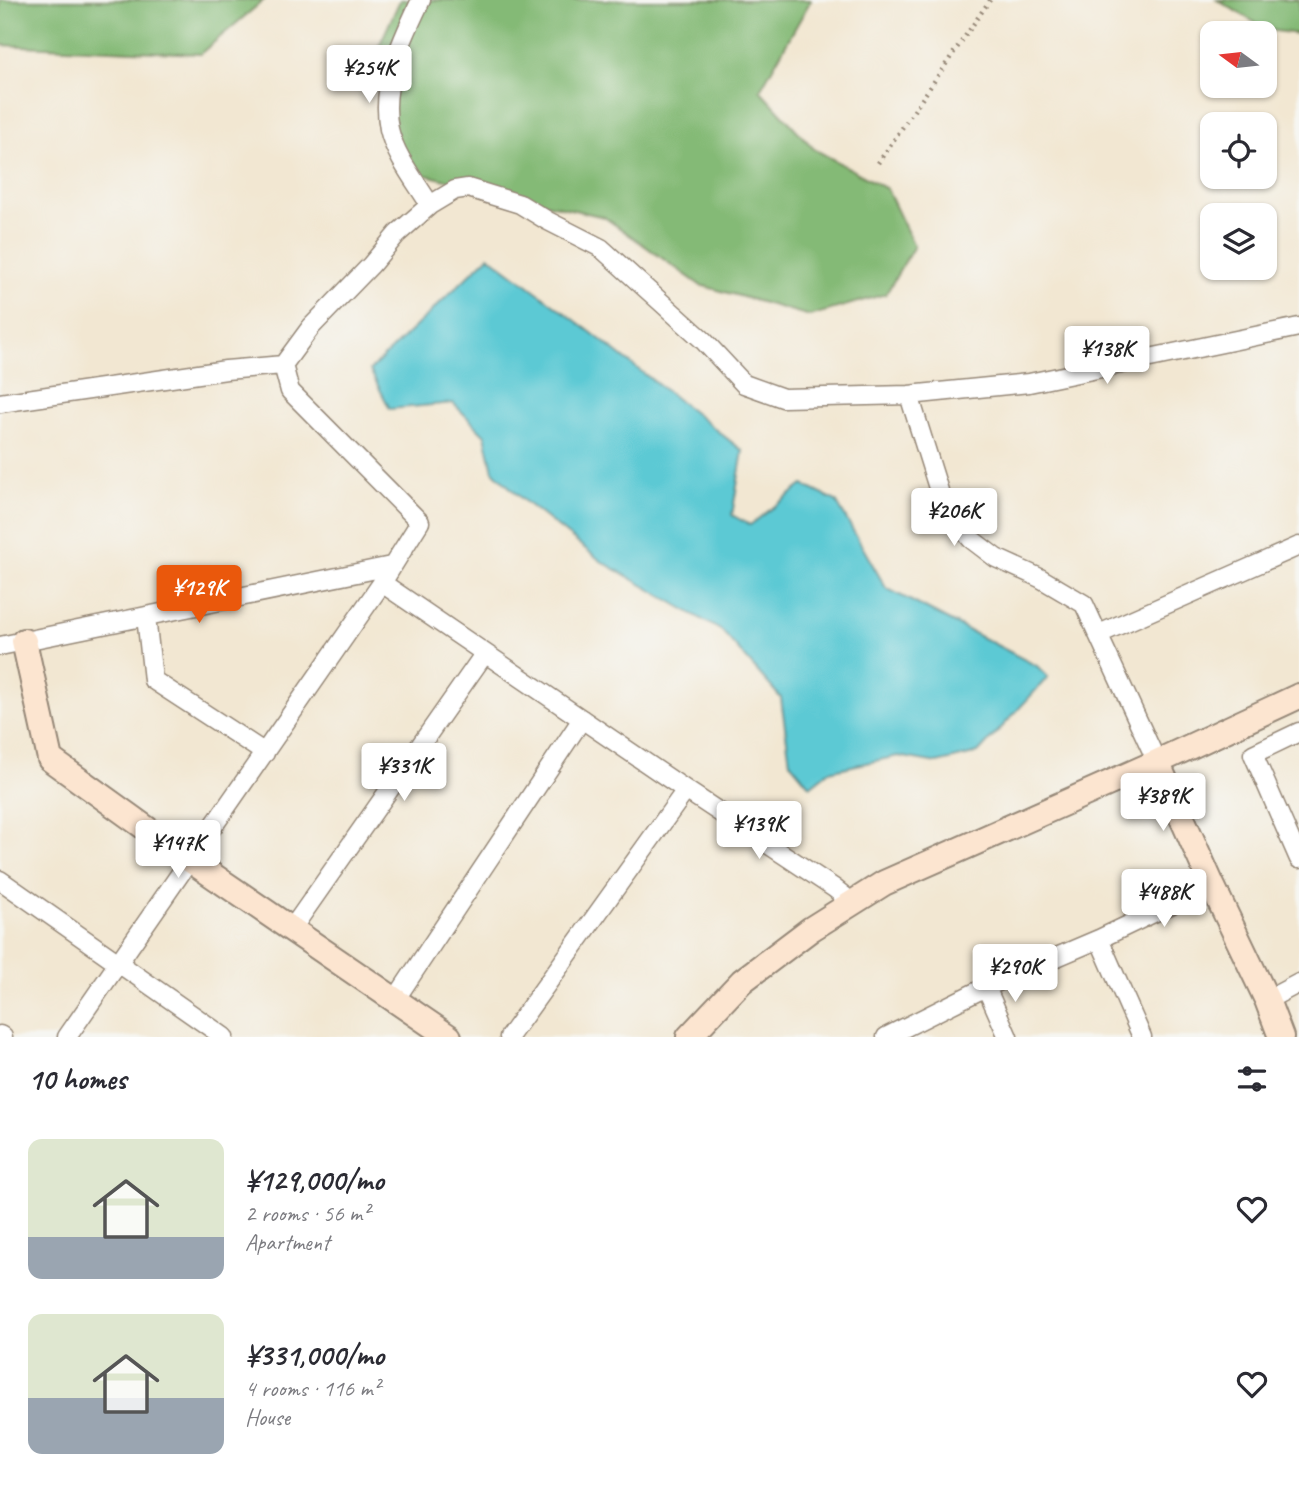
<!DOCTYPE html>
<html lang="en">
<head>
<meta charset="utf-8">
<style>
	:root { --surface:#fff; --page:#f2f2f3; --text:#2b2b33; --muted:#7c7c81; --accent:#ea580c }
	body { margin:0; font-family:Caveat,sans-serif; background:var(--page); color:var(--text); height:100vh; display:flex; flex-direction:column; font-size:26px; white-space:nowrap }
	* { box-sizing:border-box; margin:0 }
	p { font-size:23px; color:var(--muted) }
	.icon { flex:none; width:38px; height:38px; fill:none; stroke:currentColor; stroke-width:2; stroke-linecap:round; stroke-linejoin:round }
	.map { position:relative; height:1037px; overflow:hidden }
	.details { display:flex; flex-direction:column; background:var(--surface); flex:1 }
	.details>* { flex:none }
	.needle { width:46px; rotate:285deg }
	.tools { position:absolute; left:1200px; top:21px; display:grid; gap:14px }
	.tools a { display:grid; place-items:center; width:77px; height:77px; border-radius:14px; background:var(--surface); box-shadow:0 2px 5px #0004; font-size:35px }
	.price { position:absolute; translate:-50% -60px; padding:0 16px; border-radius:7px; background:#fff; color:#222; font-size:23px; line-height:46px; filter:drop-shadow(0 2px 4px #0008) }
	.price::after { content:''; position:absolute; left:50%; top:42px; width:21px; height:16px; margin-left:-10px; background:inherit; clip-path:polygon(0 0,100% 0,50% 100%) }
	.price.on { background:var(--accent); color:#fff }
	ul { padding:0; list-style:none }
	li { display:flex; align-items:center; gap:21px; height:175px; padding:0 28px }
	li span { display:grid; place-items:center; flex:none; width:196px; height:140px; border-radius:14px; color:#555 }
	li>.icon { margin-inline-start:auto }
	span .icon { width:84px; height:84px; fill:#fffc; stroke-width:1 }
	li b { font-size:30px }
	h2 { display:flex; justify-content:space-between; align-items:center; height:84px; padding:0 28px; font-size:30px }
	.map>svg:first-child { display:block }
</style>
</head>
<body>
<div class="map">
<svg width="1299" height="1037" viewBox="0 0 1299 1037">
	<rect width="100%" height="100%" fill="#f6f6f2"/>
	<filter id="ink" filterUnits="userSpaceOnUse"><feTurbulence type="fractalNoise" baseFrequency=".0143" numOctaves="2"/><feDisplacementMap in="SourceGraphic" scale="14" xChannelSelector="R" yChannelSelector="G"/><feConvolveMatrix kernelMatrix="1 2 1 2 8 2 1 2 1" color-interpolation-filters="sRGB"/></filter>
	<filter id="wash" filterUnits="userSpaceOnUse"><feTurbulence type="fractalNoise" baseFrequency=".00686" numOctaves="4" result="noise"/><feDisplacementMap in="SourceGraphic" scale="28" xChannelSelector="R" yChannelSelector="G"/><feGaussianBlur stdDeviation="1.57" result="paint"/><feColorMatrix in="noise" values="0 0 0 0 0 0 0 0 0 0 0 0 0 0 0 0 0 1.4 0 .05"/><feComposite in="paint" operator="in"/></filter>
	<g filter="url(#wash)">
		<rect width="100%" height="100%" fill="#f2e7d2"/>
		<path fill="#84ba76" stroke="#60724a" stroke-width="2" d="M0 0H264L200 54 0 45Z
			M400 0H811L760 90 814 149 887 189 914 246 886 294 810 316 700 285 604 217 408 171 370 66Z
			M1217 0H1299V34L1268 30Z"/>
		<path fill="#5cc9d4" stroke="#4c7a79" stroke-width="2" d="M489 256 588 330 743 451 732 515 750 525 803 485 836 501 886 588 1037 666 1048 677 978 753 937 763 898 756 829 771 810 786 790 762 781 698 722 631 601 561 523 500 493 471 485 435 453 403 390 409 370 370Z"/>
	</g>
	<g filter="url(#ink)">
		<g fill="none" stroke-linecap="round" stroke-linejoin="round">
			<defs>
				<path id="street" d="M421 0C402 40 380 84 389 129 395 156 416 182 430 205
					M909 395 944 507 971 539 996 558 1040 578 1084 604 1157 762
					M0 403 226 370 283 365 311 327 371 265 397 234 430 205 455 190 468 188 520 204 548 221 601 248 703 340 744 384 783 398 909 395 1029 383 1299 327
					M382 583 686 790 834 888 853 903
					M146 616 153 680 265 753
					M1099 634 1299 546
					M0 646 391 566
					M1299 732 1253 754 1299 859
					M0 880 224 1037
					M291 930 485 653
					M1099 939 1142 1037
					M986 987 1008 1037
					M395 1000 582 719
					M1267 1000 1299 983
					M0 1035 3 1037
					M67 1037 382 583 420 522 290 391 283 365
					M509 1037 686 790
					M886 1037 986 987 1099 939 1212 885"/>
				<path id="secondary" d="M24 641 50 759 190 860 449 1037
					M1157 762 1212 885 1267 1000 1281 1037
					M689 1037 742 981 811 929 884 883 1157 762 1299 696"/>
			</defs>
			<use href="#street" stroke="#968878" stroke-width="21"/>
			<use href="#secondary" stroke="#968878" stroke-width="28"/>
			<path stroke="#968878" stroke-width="4.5" stroke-dasharray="2 5" stroke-linecap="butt" d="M878 163 990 0"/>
			<use href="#street" stroke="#fff" stroke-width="18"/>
			<use href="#secondary" stroke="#fce5d0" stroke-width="24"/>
		</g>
	</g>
</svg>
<div class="tools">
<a><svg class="needle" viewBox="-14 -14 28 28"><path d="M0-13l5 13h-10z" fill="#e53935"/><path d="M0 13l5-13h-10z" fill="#7c7c81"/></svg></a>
<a><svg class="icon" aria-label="locate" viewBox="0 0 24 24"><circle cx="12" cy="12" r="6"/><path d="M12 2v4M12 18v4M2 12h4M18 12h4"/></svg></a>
<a><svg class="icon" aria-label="layers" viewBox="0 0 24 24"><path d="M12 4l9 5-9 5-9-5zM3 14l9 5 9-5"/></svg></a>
</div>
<b class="price" style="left:369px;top:105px">¥254K</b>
<b class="price" style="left:1107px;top:386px">¥138K</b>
<b class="price" style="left:954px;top:548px">¥206K</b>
<b class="price on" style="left:199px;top:625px">¥129K</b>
<b class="price" style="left:404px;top:803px">¥331K</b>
<b class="price" style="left:1163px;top:833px">¥389K</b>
<b class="price" style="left:759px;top:861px">¥139K</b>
<b class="price" style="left:178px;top:880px">¥147K</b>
<b class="price" style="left:1164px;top:929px">¥488K</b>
<b class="price" style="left:1015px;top:1004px">¥290K</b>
</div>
<section class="details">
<h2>10 homes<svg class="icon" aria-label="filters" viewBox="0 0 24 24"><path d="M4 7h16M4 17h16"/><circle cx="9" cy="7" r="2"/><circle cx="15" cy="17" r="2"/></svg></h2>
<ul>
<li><span style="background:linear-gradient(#dfe7d0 70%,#9aa5b1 0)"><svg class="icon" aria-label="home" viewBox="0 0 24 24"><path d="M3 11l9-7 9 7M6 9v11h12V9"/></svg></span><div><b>¥129,000/mo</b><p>2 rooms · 56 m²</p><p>Apartment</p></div><svg class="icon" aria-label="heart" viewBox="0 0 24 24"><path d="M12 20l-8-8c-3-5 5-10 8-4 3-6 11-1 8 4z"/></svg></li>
<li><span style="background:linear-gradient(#dfe7d0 60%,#9aa5b1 0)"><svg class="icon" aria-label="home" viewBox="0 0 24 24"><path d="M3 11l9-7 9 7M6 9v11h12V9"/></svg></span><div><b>¥331,000/mo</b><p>4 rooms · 116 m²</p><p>House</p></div><svg class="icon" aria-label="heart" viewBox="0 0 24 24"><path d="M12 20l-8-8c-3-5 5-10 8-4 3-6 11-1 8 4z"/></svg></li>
</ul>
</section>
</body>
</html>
